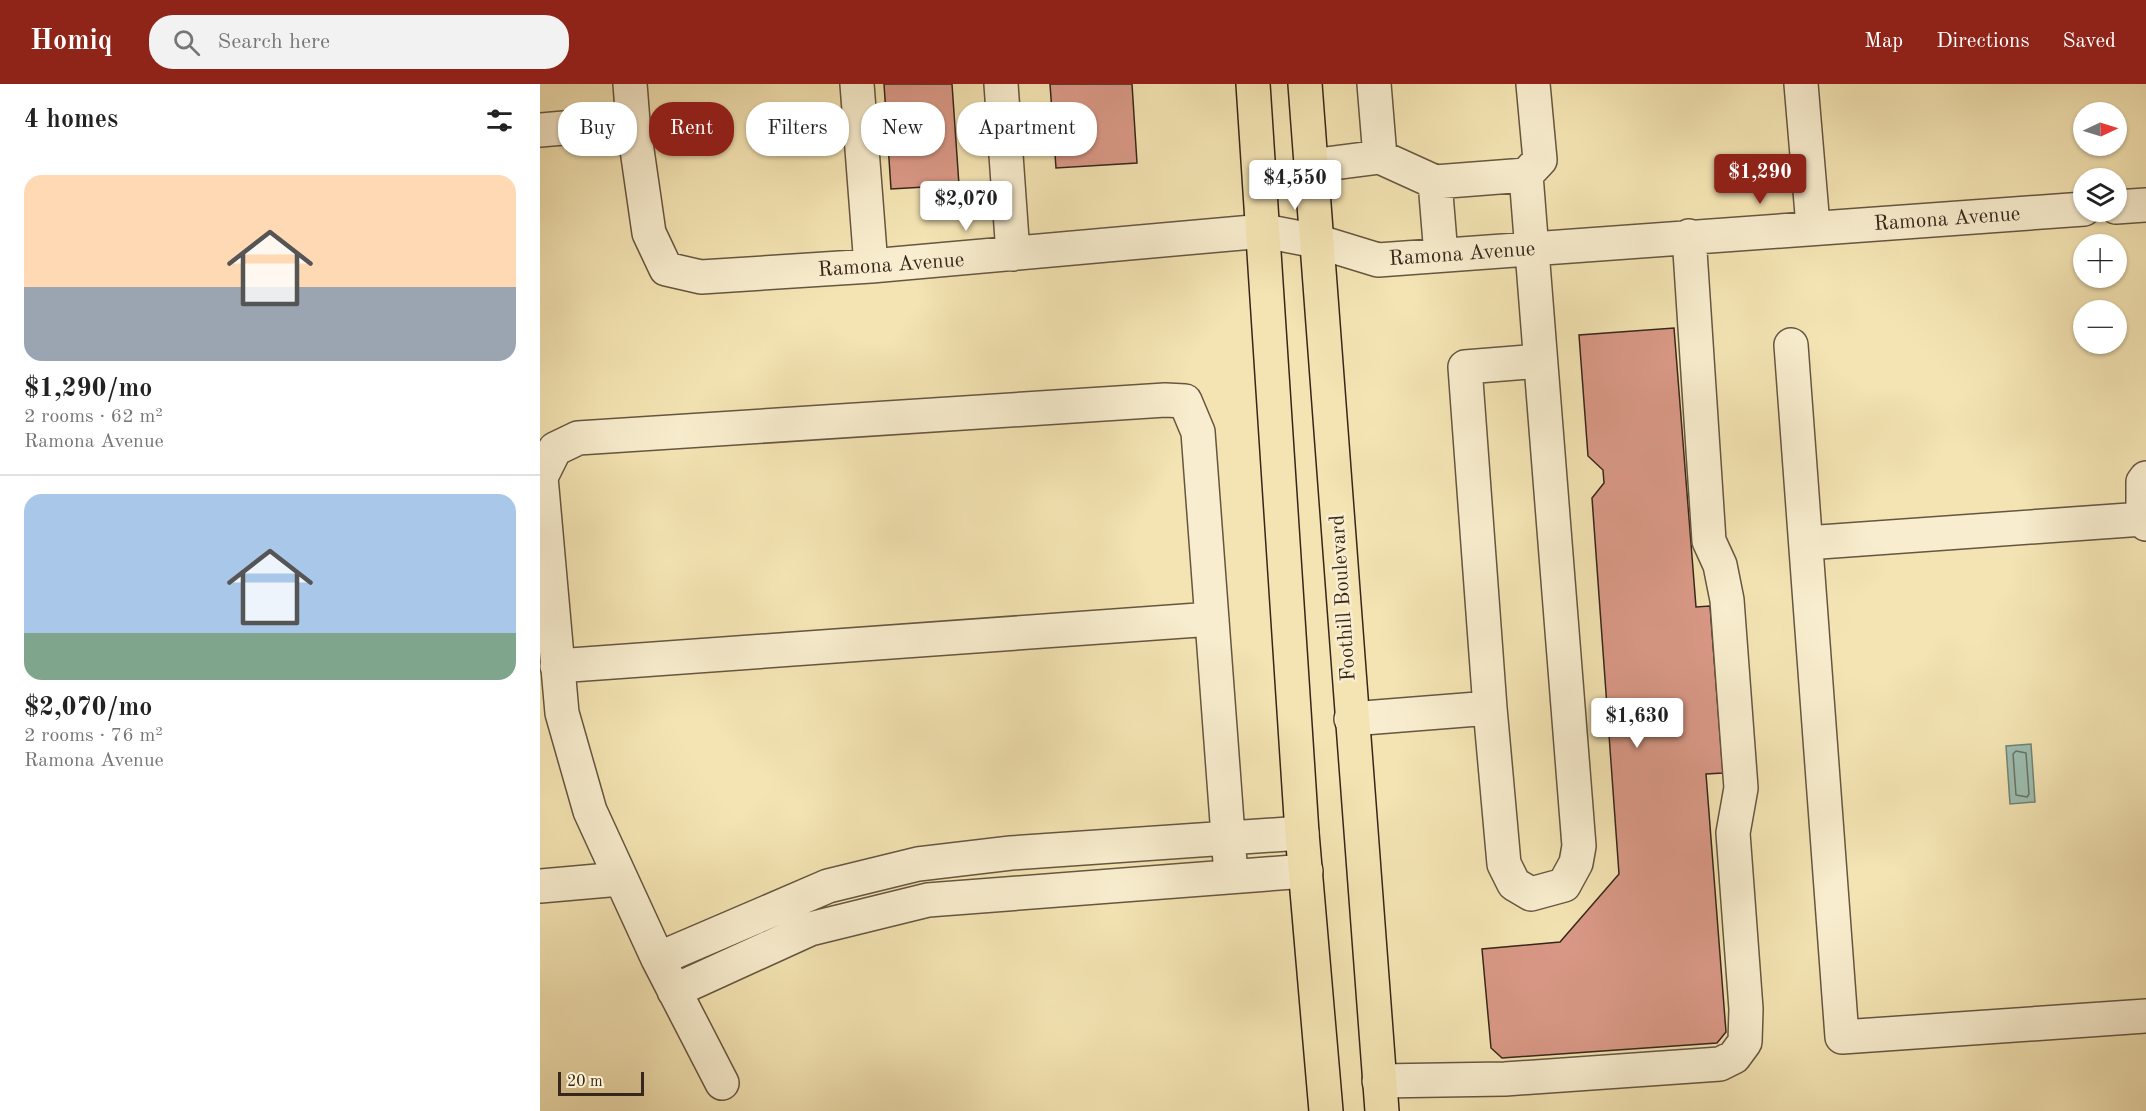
<!DOCTYPE html>
<html lang="en">
<head>
<meta charset="utf-8">
<style>
	:root { --surface:#fff; --page:#f2f2f2; --text:#222; --muted:#767676; --line:#e0e0e0; --accent:#8f2418 }
	body { margin:0; font-family:"Old Standard TT",serif; background:var(--page); color:var(--text); height:100vh; display:flex; flex-direction:column; font-size:22px; white-space:nowrap }
	* { box-sizing:border-box; margin:0 }
	p { font-size:20px; color:var(--muted) }
	.icon { flex:none; width:33px; height:33px; fill:none; stroke:currentColor; stroke-width:2; stroke-linecap:round; stroke-linejoin:round }
	.map { position:relative; flex:1; overflow:hidden }
	.drawer { display:flex; flex-direction:column; background:var(--surface); width:540px }
	.drawer>* { flex:none }
	.banner { position:absolute; left:18px; top:18px; width:570px; height:54px; display:flex; gap:12px }
	.needle { width:39px; rotate:86deg }
	.controls { position:absolute; left:1533px; top:18px; display:grid; gap:12px }
	.controls a { display:grid; place-items:center; width:54px; height:54px; border-radius:50%; background:var(--surface); box-shadow:0 2px 4px #0004; font-size:30px }
	.scale { position:absolute; left:18px; bottom:15px; width:86px; box-sizing:border-box; padding-left:6px; border:3px solid #36261b; border-top:0; font-size:16px; line-height:21px; white-space:nowrap; color:#36261b; -webkit-text-stroke:4px #f8edce; paint-order:stroke }
	.price { position:absolute; translate:-50% -51px; padding:0 14px; border-radius:6px; background:#fff; color:#222; font-size:20px; line-height:39px; filter:drop-shadow(0 2px 3px #0008) }
	.price::after { content:''; position:absolute; left:50%; top:36px; width:18px; height:14px; margin-left:-9px; background:inherit; clip-path:polygon(0 0,100% 0,50% 100%) }
	.price.current { background:var(--accent); color:#fff }
	ul { padding:0; list-style:none }
	li { display:grid; align-content:center; gap:12px; height:318px; padding:0 24px }
	li+li { border-top:2px solid var(--line) }
	li span { display:grid; place-items:center; height:186px; border-radius:18px; color:#555 }
	li>.icon { margin-inline-start:auto }
	span .icon { width:108px; height:108px; fill:#fffc; stroke-width:1 }
	li b { font-size:26px }
	h2 { display:flex; justify-content:space-between; align-items:center; height:72px; padding:0 24px; font-size:26px }
	.pill { padding:0 21px; border-radius:24px; background:var(--surface); box-shadow:0 2px 4px #0004; font-size:21px; line-height:54px }
	.pill.current { background:var(--accent); color:#fff }
	header { display:flex; align-items:center; gap:36px; box-sizing:border-box; height:84px; padding:0 30px; background:var(--accent); color:#fff }
	header strong { font-size:28px }
	nav { display:flex; gap:33px; margin-inline-start:auto; font-size:21px }
	.search { width:420px; height:54px; background:var(--page); display:flex; align-items:center; gap:15px; box-sizing:border-box; padding:0 21px; border-radius:24px; color:var(--muted); font-size:22px }
	main { display:flex; flex:1; min-height:0 }
	.map>svg:first-child { display:block }
</style>
</head>
<body>
<header>
<strong>Homiq</strong>
<div class="search"><svg class="icon" aria-label="search" viewBox="0 0 24 24"><circle cx="10" cy="10" r="6"/><path d="M15 15l6 6"/></svg>Search here</div>
<nav><a>Map</a><a>Directions</a><a>Saved</a></nav>
</header>
<main>
<section class="drawer">
<h2>4 homes<svg class="icon" aria-label="filters" viewBox="0 0 24 24"><path d="M4 7h16M4 17h16"/><circle cx="9" cy="7" r="2"/><circle cx="15" cy="17" r="2"/></svg></h2>
<ul>
<li><span style="background:linear-gradient(#ffd9b3 60%,#9aa5b1 0)"><svg class="icon" aria-label="home" viewBox="0 0 24 24"><path d="M3 11l9-7 9 7M6 9v11h12V9"/></svg></span><div><b>$1,290/mo</b><p>2 rooms · 62 m²</p><p>Ramona Avenue</p></div></li>
<li><span style="background:linear-gradient(#a9c7e8 75%,#7fa58c 0)"><svg class="icon" aria-label="home" viewBox="0 0 24 24"><path d="M3 11l9-7 9 7M6 9v11h12V9"/></svg></span><div><b>$2,070/mo</b><p>2 rooms · 76 m²</p><p>Ramona Avenue</p></div></li>
</ul>
</section>
<div class="map">
<svg width="1606" height="1027" viewBox="0 0 1606 1027">
	<rect width="100%" height="100%" fill="#f4e4b3"/>
	<filter id="stains"><feTurbulence type="fractalNoise" baseFrequency=".00333" numOctaves="4"/><feColorMatrix values="0 0 0 0 .2 0 0 0 0 .09 0 0 0 0 .02 0 0 0 .5 -.17"/></filter>
	<radialGradient id="worn" r=".72"><stop offset=".6" stop-color="#630" stop-opacity="0"/><stop offset="1" stop-color="#630" stop-opacity=".3"/></radialGradient>
	<path fill="#9cbeb1" stroke="#738175" stroke-width="1.5" d="M1491 660 1495 718 1470 720 1466 662Z"/>
	<g fill="none" stroke-linecap="round" stroke-linejoin="round">
		<path stroke="#697266" stroke-width="1.5" d="M1476 667 1486 669 1489 710 1487 713 1476 711 1473 670Z"/>
	</g>
	<path fill="#da9987" stroke="#36261b" stroke-width="1.5" d="M344 0H412L419 101 351 105Z
		M510 0H592L597 79 516 84Z
		M1134 244 1156 523 1170 522 1183 689 1166 690 1186 948 1177 959 962 974 951 964 942 865 1020 858 1079 790 1052 414 1064 399 1063 386 1048 372 1039 251Z"/>
	<g fill="none" stroke-linecap="round" stroke-linejoin="round">
		<defs>
			<path id="minor" d="M90 0 93 38 109 149 126 185 161 193 331 182 724 147 776 157 838 176 1544 125
				M317 0 331 182
				M461 0 473 170
				M834 0 840 73
				M1261 0 1273 142
				M0 46 93 38
				M770 82 840 73 895 98 986 91 1039 762 1036 779 1024 801 991 810 974 800 964 780 950 624 811 635
				M986 91 1000 76 993 0
				M895 98 901 171
				M1576 123 1606 121
				M1251 261 1302 953 1606 932
				M1606 394 1603 398V435L1606 440
				M1266 459 1603 435
				M17 582 672 535
				M950 624 925 283 1000 277
				M0 802 80 795
				M118 875 288 802 378 780 471 769 762 749
				M134 907 270 845 388 816 766 787
				M839 997 965 995 1180 980 1194 973 1205 958 1206 925 1193 749 1201 704 1187 516 1180 481 1169 457 1149 152
				M182 999 118 875 50 727 22 629 1 393 15 365 38 354 625 316 645 317 658 348 691 792"/>
			<path id="major" d="M713 0 762 749 786 1027
				M765 0 842 1027"/>
		</defs>
		<use href="#minor" stroke="#665641" stroke-width="36"/>
		<use href="#major" stroke="#36261b" stroke-width="36"/>
		<use href="#minor" stroke="#f8edce" stroke-width="33"/>
		<use href="#major" stroke="#f4e4b3" stroke-width="33"/>
	</g>
	<g text-anchor="middle" stroke-width="5" stroke-linejoin="round" paint-order="stroke">
		<g font-size="21" fill="#36261b" stroke="#f8edce">
			<text transform="translate(1407 134) rotate(-4)" y="7">Ramona Avenue</text>
			<text transform="translate(922 169) rotate(-4)" y="7">Ramona Avenue</text>
			<text transform="translate(351 180) rotate(-4)" y="7">Ramona Avenue</text>
			<text transform="translate(802 514) rotate(-94)" y="7">Foothill Boulevard</text>
		</g>
	</g>
	<rect width="100%" height="100%" filter="url(#stains)"/>
	<rect width="100%" height="100%" fill="url(#worn)"/>
</svg>
<div class="controls">
<a><svg class="needle" viewBox="-14 -14 28 28"><path d="M0-13l5 13h-10z" fill="#e53935"/><path d="M0 13l5-13h-10z" fill="#767676"/></svg></a>
<a><svg class="icon" aria-label="layers" viewBox="0 0 24 24"><path d="M12 4l9 5-9 5-9-5zM3 14l9 5 9-5"/></svg></a>
<a>+</a>
<a>−</a>
</div>
<div class="scale">20 m</div>
<b class="price current" style="left:1220px;top:121px">$1,290</b>
<b class="price" style="left:755px;top:127px">$4,550</b>
<b class="price" style="left:426px;top:148px">$2,070</b>
<b class="price" style="left:1097px;top:665px">$1,630</b>
<div class="banner">
<a class="pill">Buy</a>
<a class="pill current">Rent</a>
<a class="pill">Filters</a>
<a class="pill">New</a>
<a class="pill">Apartment</a>
</div>
</div>
</main>
</body>
</html>
